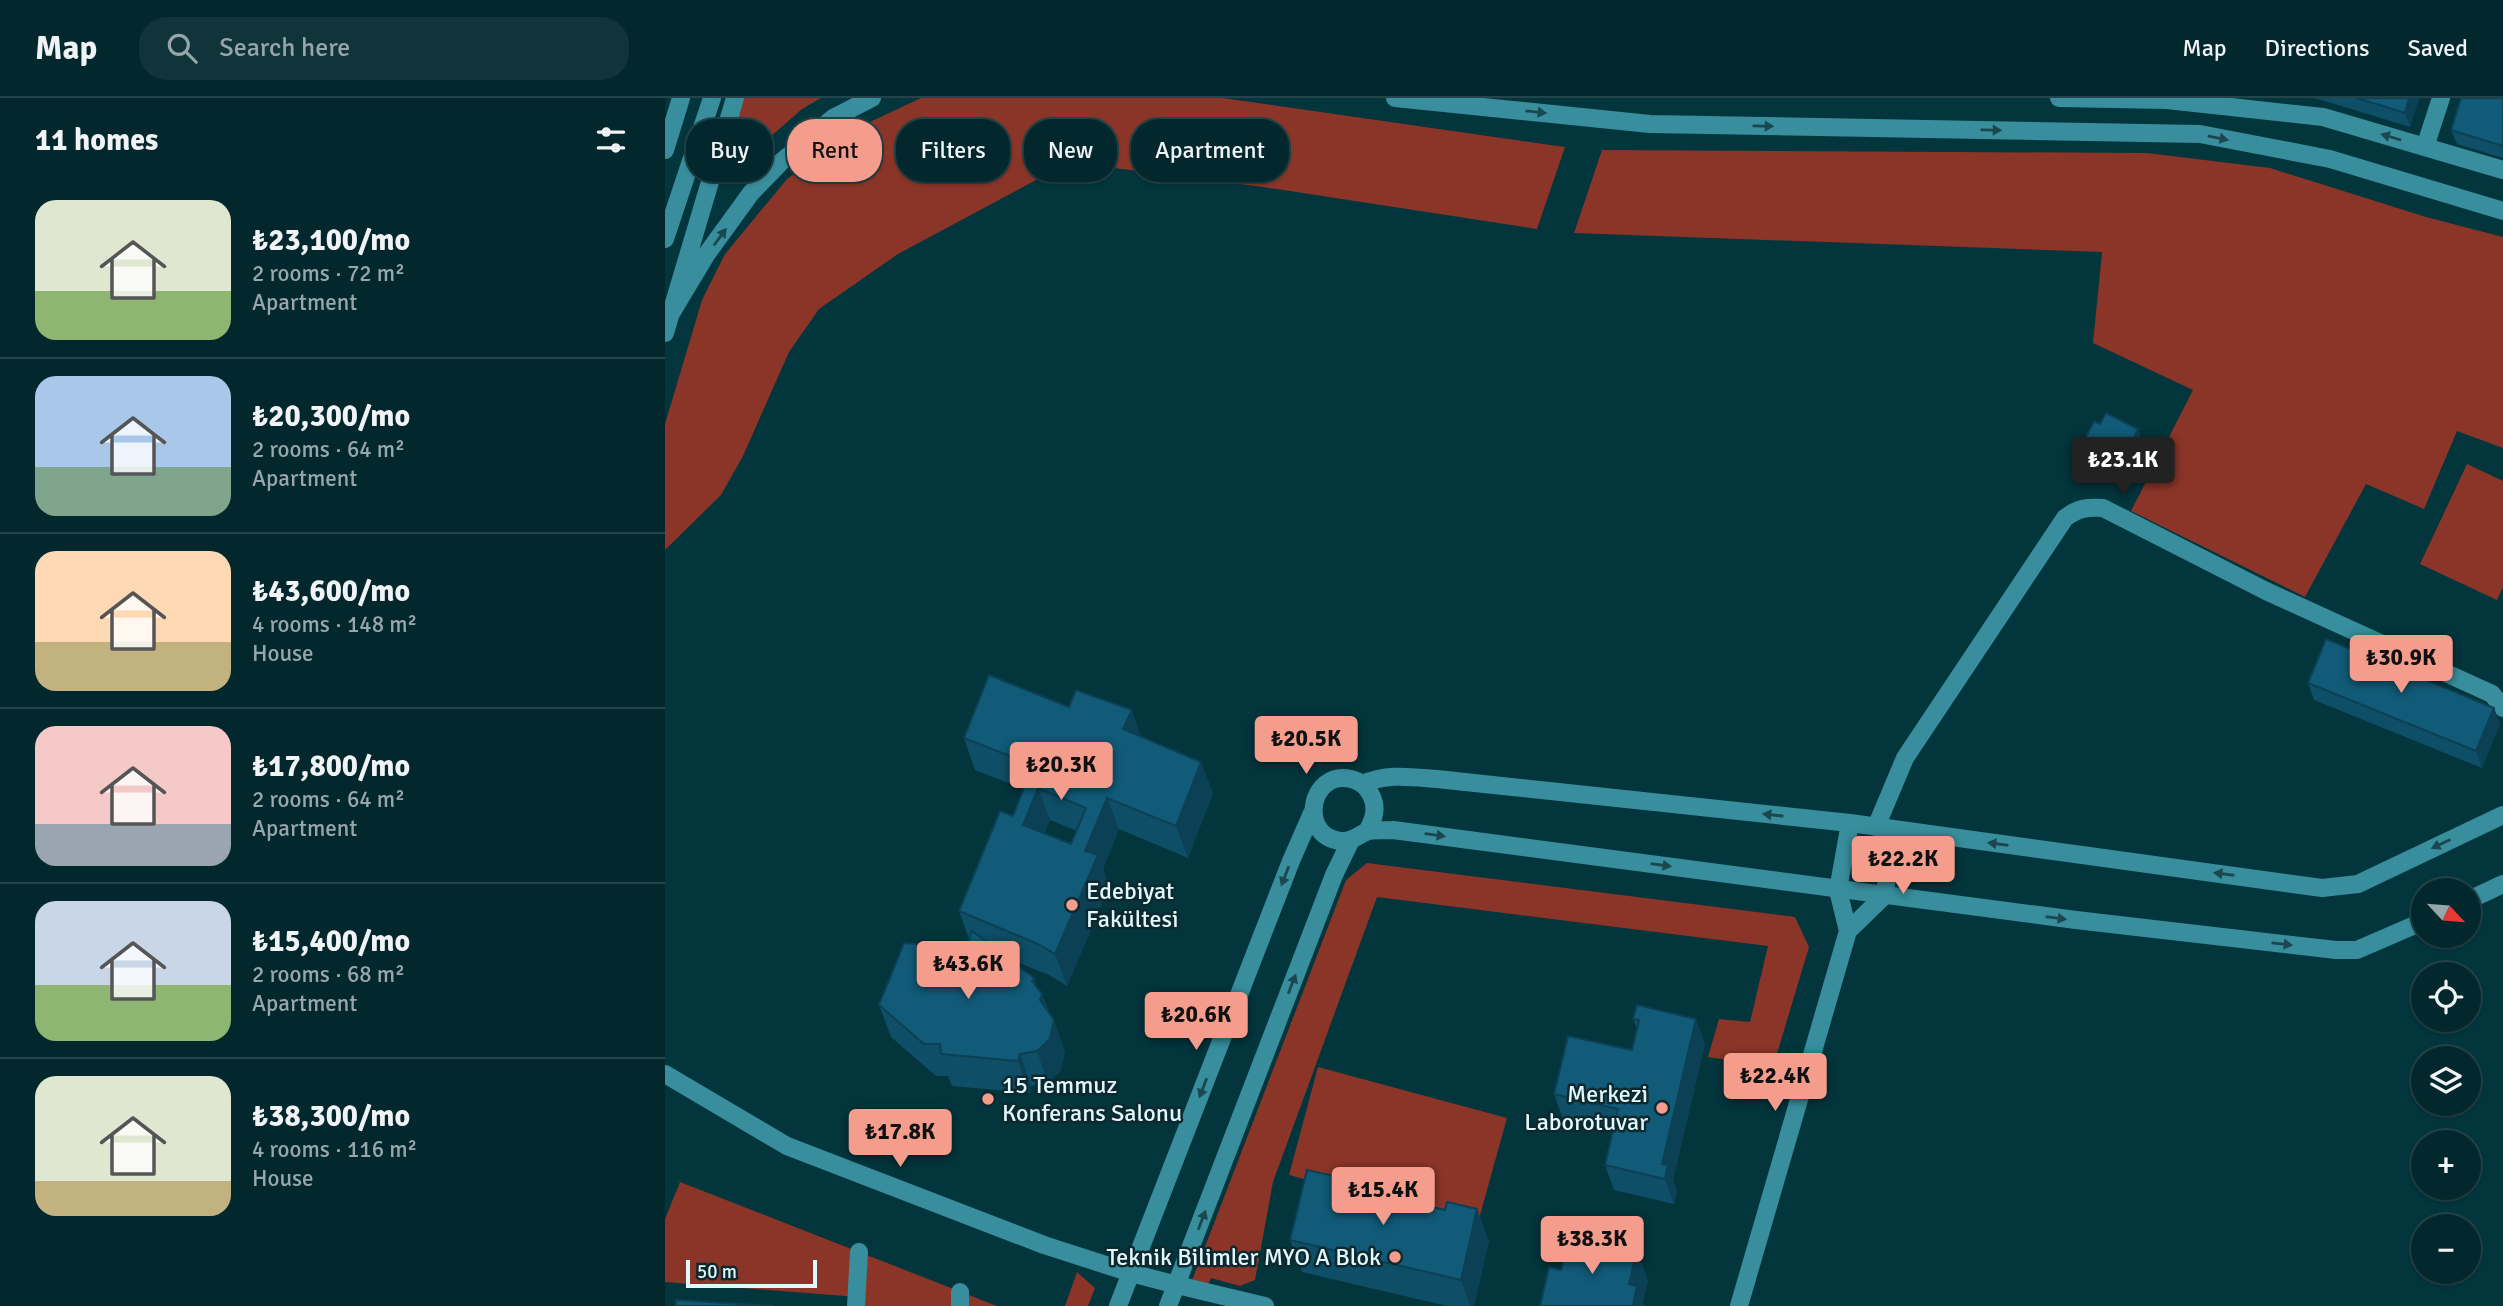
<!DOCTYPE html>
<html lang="en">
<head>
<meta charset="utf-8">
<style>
	:root { --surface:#02282e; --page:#10343a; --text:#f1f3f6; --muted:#96a6aa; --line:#23444a; --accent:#f49d8d }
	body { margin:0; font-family:Signika,sans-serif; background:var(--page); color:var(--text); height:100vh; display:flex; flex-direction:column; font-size:26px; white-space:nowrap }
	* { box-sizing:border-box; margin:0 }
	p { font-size:23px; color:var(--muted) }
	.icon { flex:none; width:38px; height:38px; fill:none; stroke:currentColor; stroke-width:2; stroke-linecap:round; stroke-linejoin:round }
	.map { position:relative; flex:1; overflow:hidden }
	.panel { display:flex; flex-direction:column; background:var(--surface); width:665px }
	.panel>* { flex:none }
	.top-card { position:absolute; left:21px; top:21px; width:665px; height:63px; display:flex; gap:14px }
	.needle { width:46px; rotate:116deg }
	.fabs { position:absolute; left:1746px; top:780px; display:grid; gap:14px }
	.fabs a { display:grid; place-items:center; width:70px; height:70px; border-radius:50%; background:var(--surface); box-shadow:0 2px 5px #0004,0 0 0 2px var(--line); font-size:35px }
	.scale { position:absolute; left:21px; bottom:18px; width:131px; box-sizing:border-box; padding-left:7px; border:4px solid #e1f9fe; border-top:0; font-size:19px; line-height:24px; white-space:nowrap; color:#e1f9fe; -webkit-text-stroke:5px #0e292e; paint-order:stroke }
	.price { position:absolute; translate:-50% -60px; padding:0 16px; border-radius:7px; background:var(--accent); color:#111; font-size:23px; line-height:46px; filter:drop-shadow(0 2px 4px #0008) }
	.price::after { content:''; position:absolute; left:50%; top:42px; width:21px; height:16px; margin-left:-10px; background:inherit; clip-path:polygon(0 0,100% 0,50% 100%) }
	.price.active { background:#222; color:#fff }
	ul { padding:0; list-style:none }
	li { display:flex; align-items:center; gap:21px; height:175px; padding:0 35px }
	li+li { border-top:2px solid var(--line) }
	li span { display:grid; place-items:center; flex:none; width:196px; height:140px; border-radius:21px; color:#555 }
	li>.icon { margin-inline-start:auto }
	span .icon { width:84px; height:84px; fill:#fffc; stroke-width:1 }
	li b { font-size:30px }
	h2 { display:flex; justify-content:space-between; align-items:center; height:84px; padding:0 35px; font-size:30px }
	.tag { padding:0 24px; border-radius:28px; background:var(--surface); box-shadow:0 2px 5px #0004,0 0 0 2px var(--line); font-size:24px; line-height:63px }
	.tag.active { background:var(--accent); color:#111 }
	header { display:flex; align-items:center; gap:42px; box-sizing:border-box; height:98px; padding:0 35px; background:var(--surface); border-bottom:2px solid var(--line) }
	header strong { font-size:33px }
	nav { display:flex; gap:38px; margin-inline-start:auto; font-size:24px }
	.search { width:490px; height:63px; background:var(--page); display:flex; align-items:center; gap:18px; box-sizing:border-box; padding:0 24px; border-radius:28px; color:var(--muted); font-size:26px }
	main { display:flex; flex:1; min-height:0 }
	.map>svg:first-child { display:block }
</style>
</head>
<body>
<header>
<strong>Map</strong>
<div class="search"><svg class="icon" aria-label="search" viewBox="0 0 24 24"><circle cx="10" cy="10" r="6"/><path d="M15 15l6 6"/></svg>Search here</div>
<nav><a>Map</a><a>Directions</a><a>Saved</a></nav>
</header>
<main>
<section class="panel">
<h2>11 homes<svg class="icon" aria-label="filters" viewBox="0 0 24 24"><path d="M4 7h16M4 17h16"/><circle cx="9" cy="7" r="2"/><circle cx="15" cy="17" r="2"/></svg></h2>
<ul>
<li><span style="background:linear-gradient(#dfe7d0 65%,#8fb573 0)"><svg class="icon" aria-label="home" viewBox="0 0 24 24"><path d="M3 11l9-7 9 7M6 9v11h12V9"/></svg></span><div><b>₺23,100/mo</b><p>2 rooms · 72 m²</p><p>Apartment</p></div></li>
<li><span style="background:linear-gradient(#a9c7e8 65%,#7fa58c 0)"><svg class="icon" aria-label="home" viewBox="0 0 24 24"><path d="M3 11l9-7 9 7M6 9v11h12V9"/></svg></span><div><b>₺20,300/mo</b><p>2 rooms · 64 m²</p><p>Apartment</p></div></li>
<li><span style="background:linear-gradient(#ffd9b3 65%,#c2b280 0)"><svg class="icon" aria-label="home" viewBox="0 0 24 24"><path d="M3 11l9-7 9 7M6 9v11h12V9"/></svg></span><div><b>₺43,600/mo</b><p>4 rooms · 148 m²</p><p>House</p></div></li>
<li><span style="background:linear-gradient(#f6c9c9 70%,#9aa5b1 0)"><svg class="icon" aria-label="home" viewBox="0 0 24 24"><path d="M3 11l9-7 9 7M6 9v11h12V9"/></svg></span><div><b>₺17,800/mo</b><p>2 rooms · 64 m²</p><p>Apartment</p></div></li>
<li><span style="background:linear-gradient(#c9d6e8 60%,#8fb573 0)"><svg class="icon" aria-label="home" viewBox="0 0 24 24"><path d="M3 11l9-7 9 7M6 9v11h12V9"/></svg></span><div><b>₺15,400/mo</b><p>2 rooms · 68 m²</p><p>Apartment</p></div></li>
<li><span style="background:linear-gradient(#dfe7d0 75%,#c2b280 0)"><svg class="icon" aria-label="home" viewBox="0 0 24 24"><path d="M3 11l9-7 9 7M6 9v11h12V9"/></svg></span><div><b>₺38,300/mo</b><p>4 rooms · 116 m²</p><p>House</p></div></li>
</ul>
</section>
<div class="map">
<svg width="1838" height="1208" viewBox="0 0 1838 1208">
	<rect width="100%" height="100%" fill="#03353d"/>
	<path fill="#8a3528" d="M79 0H156L137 11 68 72 57 68Z
		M256 0H558L900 49 872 131 598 89 449 70 386 74 233 156 154 211 124 254 78 358 56 397 0 452V326L37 202 60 156 122 81 192 30Z
		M937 52 1482 55 1605 70 1761 119 1838 139V350L1792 333 1759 411 1701 386 1640 499 1466 413 1528 292 1428 245 1437 154 909 135Z
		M1802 366 1838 383V489L1832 502 1755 466Z
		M702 765 1130 819 1144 849 1108 969 1043 959 1054 921 1085 924 1103 848 712 799 608 1084 590 1182 575 1188 546 1180 541 1190 526 1185 681 782Z
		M653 969 842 1020 812 1128 624 1077Z
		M15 1084 332 1208H193V1199L0 1184V1121Z
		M412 1174 430 1190 423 1208H400Z"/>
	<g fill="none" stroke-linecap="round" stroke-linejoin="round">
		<path stroke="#388e9d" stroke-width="18" d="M1760 49 1776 0
			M1211 729 1240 660 1400 420C1413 410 1422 409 1438 410L1601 493 1827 596 1838 610
			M1183 833 1173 792 1185 725
			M0 976 122 1048 379 1147 466 1175
			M512 1187 600 1208
			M191 1208 194 1154
			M295 1208V1194
			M1074 1208 1183 833 1219 798 1231 732"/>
		<path stroke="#388e9d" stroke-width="18" d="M730 0 985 26 1535 36 1665 61 1838 113
			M1394 0 1502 2 1658 19 1838 72
			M0 52 16 0
			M0 141 47 0
			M5 217 41 157 86 95 116 64 168 20 207 0
			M0 235 70 0
			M698 686C721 675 746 679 772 681L1185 725 1657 790 1693 786 1838 717
			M702 733C709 722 713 710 706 697 702 689 695 683 686 681 644 671 633 739 676 743 687 744 692 738 701 734 708 731 720 733 728 732L1411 822 1671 852H1692L1759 823
			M1804 802 1838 786
			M466 1175 512 1187
			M453 1208 626 763 647 715
			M503 1208 669 777 686 742"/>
	</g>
	<path fill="#0f4e67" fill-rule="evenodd" d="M1650 0H1754L1745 29Z
		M1838 0V60L1792 46 1786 32Z
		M1419 343 1479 347 1459 389 1425 373 1419 356 1422 351Z
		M1643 585 1829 610 1835 626 1817 670 1649 602Z
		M476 639 548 695 523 760 454 731 438 771 444 789 402 888 384 877 342 860 372 889 377 896 400 953 396 973 383 985 366 988 365 995 287 988 283 978H271L226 939 214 907 301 851 304 841 294 813 348 718 359 691 310 672 299 640ZM385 722 412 733 406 746 379 735Z
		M972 907 1040 946 1008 1082 1012 1092 1009 1106 949 1092 940 1067 948 1033 898 1021 889 996 967 952 972 930 968 921Z
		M669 1078 673 1087 780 1112 824 1143 809 1208H782L637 1174 625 1142Z"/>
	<path fill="#0c4054" d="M1744 0H1754L1745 29 1740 15Z
		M1473 331 1479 347 1459 389 1453 373Z
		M1829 610 1835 626 1817 670 1811 653Z
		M467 612 478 644 458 631Z
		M536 664 548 695 523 760 511 728Z
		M373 690 385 722 370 758 358 727Z
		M442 700 454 731 438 771 444 789 402 888 390 856 420 753Z
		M369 880 376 900 377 896 388 926 389 922 400 953 396 973 383 985 372 953 367 883Z
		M1031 921 1040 946 1008 1082 1012 1092 1009 1106 1000 1081 997 1066Z
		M355 956 366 988 365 995 353 963Z
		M669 1078 681 1110 667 1086Z
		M812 1111 824 1143 809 1208H805L796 1182Z
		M972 1151 983 1183 978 1205 980 1208H968L964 1186Z"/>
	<path fill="#115b78" stroke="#0c4054" stroke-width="2" fill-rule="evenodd" d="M1692 0H1744L1740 15Z
		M1796 0H1838V48L1786 32Z
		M1441 315 1473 331 1453 373 1419 356 1424 345 1419 343 1429 323 1435 326Z
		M1661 541 1829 610 1811 653 1643 585Z
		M324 577 404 609 411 592 467 612 458 631 536 664 511 728 442 700 420 753 433 757 390 856 373 846 294 813 335 713 348 718 368 667 299 640ZM373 690 421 710 406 746 358 727Z
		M307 833 369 880 367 883 377 896 375 902 389 922 385 941 372 953 355 956 353 963 276 956 275 946H259L214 907 239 845 301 851Z
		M972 907 1031 921 997 1066 1003 1067 1000 1081 940 1067 953 1011 889 996 903 938 967 952 974 922 968 921Z
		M642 1072 669 1078 667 1086 780 1112 782 1104 812 1111 796 1182 625 1142Z
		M905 1136 972 1151 964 1186 972 1188 968 1208H875L884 1169 896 1172Z
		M11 1202 109 1208H11Z"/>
	<defs><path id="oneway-solid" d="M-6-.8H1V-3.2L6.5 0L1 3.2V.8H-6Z" transform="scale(1.75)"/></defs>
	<g fill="#1b474f">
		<use href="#oneway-solid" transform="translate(871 14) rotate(6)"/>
		<use href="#oneway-solid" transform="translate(1098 28) rotate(1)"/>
		<use href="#oneway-solid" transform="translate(1326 32) rotate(1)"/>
		<use href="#oneway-solid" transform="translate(1726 39) rotate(-163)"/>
		<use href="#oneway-solid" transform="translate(1553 40) rotate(11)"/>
		<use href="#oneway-solid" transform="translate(55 139) rotate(-54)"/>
		<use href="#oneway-solid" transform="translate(1108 717) rotate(-174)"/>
		<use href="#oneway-solid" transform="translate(770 737) rotate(7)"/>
		<use href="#oneway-solid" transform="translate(1333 746) rotate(-172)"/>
		<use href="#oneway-solid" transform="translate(1776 746) rotate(155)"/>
		<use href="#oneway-solid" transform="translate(996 767) rotate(8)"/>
		<use href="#oneway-solid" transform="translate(1559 776) rotate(-172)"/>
		<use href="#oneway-solid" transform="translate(620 778) rotate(111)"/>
		<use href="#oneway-solid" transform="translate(1391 820) rotate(7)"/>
		<use href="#oneway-solid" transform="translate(1617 846) rotate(6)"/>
		<use href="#oneway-solid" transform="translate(627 886) rotate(-69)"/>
		<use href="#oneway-solid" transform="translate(538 990) rotate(111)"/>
		<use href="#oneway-solid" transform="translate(537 1122) rotate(-69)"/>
	</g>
	<g fill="#f49d8d" stroke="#0e292e" stroke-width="2.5">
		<circle cx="407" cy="807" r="7"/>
		<circle cx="323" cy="1001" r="7"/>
		<circle cx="997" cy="1010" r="7"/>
		<circle cx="730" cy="1159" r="7"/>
	</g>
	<g text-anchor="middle" stroke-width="5" stroke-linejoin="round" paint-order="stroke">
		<g font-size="24" fill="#e1f9fe" stroke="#0e292e" text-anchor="start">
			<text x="421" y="801">Edebiyat<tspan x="421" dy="28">Fakültesi</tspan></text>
			<text x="337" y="995">15 Temmuz<tspan x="337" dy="28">Konferans Salonu</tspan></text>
			<text x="983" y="1004" text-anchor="end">Merkezi<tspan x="983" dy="28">Laborotuvar</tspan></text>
			<text x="716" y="1167" text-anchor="end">Teknik Bilimler MYO A Blok</text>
		</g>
	</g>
</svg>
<div class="fabs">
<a><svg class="needle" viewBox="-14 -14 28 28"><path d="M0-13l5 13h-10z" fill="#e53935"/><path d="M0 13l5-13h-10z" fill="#96a6aa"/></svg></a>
<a><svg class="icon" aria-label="locate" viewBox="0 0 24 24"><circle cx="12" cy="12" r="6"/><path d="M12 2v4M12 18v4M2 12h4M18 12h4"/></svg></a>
<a><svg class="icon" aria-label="layers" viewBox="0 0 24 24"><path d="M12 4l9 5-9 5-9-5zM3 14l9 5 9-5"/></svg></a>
<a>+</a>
<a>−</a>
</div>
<div class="scale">50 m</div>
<b class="price active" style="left:1458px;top:399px">₺23.1K</b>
<b class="price" style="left:1736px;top:597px">₺30.9K</b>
<b class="price" style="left:641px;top:678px">₺20.5K</b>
<b class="price" style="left:396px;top:704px">₺20.3K</b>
<b class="price" style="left:1238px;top:798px">₺22.2K</b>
<b class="price" style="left:303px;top:903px">₺43.6K</b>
<b class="price" style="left:531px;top:954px">₺20.6K</b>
<b class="price" style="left:1110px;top:1015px">₺22.4K</b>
<b class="price" style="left:235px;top:1071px">₺17.8K</b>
<b class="price" style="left:718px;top:1129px">₺15.4K</b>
<b class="price" style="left:927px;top:1178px">₺38.3K</b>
<div class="top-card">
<a class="tag">Buy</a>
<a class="tag active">Rent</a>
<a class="tag">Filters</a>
<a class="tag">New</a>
<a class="tag">Apartment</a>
</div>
</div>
</main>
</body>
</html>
